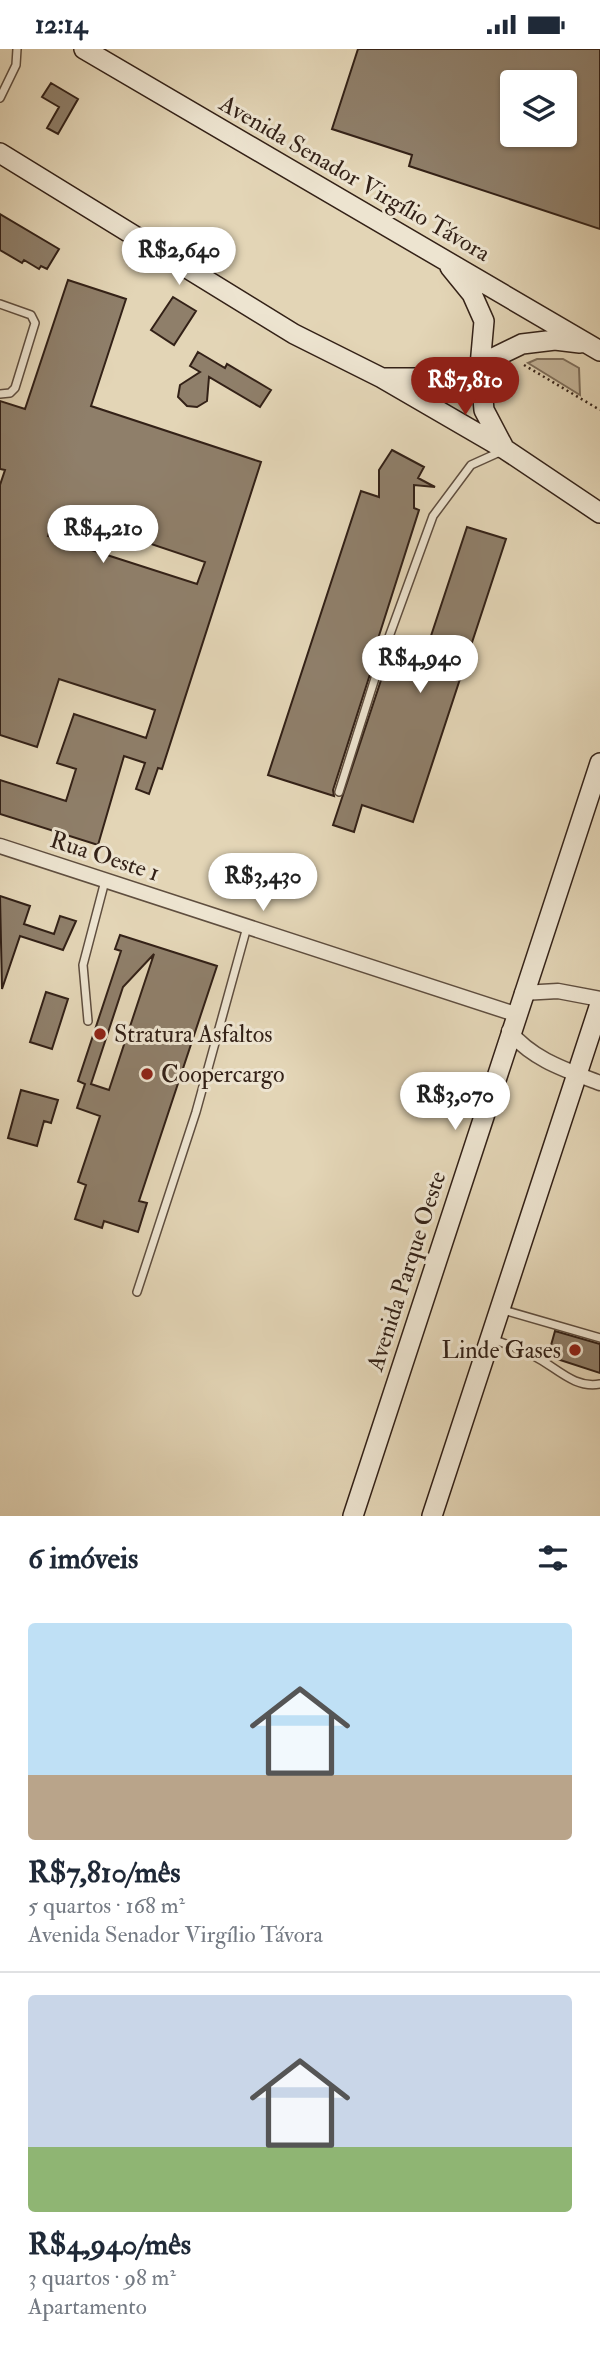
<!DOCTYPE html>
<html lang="pt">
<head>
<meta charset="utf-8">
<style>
	:root { --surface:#fff; --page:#f6f6f7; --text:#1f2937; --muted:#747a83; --line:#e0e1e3; --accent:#8f2418 }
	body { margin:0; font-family:"IM FELL Double Pica",serif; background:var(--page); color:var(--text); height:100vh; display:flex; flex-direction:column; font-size:26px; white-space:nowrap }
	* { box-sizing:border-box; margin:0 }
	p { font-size:23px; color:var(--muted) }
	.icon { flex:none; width:38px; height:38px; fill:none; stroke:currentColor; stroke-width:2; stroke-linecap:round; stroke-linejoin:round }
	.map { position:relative; height:1467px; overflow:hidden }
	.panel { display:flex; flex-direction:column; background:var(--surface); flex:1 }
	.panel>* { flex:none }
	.fabs { position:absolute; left:500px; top:21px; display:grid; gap:14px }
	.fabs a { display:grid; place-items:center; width:77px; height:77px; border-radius:7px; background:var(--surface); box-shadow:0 2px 5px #0004; font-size:35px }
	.price { position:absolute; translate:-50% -60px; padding:0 16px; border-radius:24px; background:#fff; color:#222; font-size:23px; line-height:46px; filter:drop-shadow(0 2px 4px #0008) }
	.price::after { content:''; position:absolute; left:50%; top:42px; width:21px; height:16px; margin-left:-10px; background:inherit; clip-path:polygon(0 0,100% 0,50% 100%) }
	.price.active { background:var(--accent); color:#fff }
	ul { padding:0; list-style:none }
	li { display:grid; align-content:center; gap:14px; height:371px; padding:0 28px }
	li+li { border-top:2px solid var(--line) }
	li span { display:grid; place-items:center; height:217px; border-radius:7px; color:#555 }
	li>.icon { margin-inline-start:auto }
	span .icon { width:126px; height:126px; fill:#fffc; stroke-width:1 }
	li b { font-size:30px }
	h2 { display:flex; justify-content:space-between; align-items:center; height:84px; padding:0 28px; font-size:30px }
	.status { display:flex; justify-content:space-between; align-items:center; height:49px; padding:0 35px; background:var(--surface); direction:ltr }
	.status svg { height:19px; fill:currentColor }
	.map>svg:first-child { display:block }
</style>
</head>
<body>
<div class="status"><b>12:14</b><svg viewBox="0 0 49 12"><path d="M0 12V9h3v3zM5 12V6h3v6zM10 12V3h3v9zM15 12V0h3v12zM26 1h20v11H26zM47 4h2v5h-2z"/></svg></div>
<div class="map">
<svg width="600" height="1467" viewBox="0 0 600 1467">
	<rect width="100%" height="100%" fill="#e3d5b6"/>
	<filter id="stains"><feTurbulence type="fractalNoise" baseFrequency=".00286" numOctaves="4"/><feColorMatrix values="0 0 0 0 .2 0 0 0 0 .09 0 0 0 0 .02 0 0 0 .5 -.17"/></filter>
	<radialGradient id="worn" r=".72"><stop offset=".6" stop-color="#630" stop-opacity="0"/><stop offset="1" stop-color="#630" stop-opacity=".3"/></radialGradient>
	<path fill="#c5b69b" stroke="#7c6c59" stroke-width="2" d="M537 310H563L579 319 580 346 528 314Z"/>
	<path fill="#8f7f6a" stroke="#332117" stroke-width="2" fill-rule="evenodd" d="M358 0H600V180L409 117 412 106 332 80ZM513 33H565V86H513Z
		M51 34 78 50 58 85 47 79 59 58 42 48Z
		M0 165 59 200 47 220 41 217 39 220 24 211 22 214 0 201Z
		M68 231 126 250 91 357 261 413 162 720 158 719 149 745 136 740 145 714 124 707 98 796 0 765V731L66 752 76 720 57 714 74 665 146 689 155 661 59 630 37 698 0 686V436L5 421 0 420V352L25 360ZM56 463 205 513 197 535 48 487Z
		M173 248 196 262 174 296 151 281Z
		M198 303 225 319 227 315 271 341 260 358 209 328 207 352 197 358 187 357 178 348 180 336 200 323 190 317Z
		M392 401 424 418 418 429 435 438 414 436V459L419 461 377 593 380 594 333 741 334 747 268 726 361 442 379 448V421Z
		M467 478 506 490 413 773 362 756 354 783 333 776 392 598 424 608Z
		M0 847 30 857 24 875 54 885 60 867 76 872 63 901 20 887 2 940Z
		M120 886 217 917 139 1152 147 1154 138 1183 104 1172 102 1179 75 1170 86 1136 78 1133 100 1067 77 1059 85 1035 78 1032 121 902 115 900ZM154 905 109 1041 91 1035 123 938Z
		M46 943 68 950 52 1000 30 993Z
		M21 1041 58 1051 51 1074 44 1072 37 1097 8 1089Z
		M555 1282 600 1295V1324L548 1307Z"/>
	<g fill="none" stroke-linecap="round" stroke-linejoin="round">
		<defs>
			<path id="lane" d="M0 49 16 16 17 0
				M0 255 31 266 35 274 15 339 10 344 0 345
				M339 743 382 607 433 467 471 416 502 402
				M88 972 83 916 105 832
				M137 1243 196 1063 247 878
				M500 1260 600 1289
				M492 1290C506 1295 521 1300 534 1307 556 1318 574 1340 600 1335"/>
			<path id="street" d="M0 797 515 965
				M522 944 558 942 600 950
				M509 982C533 1011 566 1021 600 1034"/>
			<path id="secondary" d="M84 0 600 302
				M0 104 294 285 382 329 506 401 600 464
				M450 218 472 245 484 272 480 317 484 361 503 397
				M383 329H452L522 295 555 291 580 294
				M353 1467 600 714
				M432 1467 600 955"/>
		</defs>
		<use href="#lane" stroke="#5f4e3f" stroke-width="10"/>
		<use href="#street" stroke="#5f4e3f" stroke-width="17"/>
		<use href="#secondary" stroke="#332117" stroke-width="22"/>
		<path stroke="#332117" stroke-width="2.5" stroke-dasharray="2 3.5" stroke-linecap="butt" d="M524 316 600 361"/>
		<use href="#lane" stroke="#ede4d0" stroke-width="7"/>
		<use href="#street" stroke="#ede4d0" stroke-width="14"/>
		<use href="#secondary" stroke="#ede4d0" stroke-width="19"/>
	</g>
	<g fill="#8f2418" stroke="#ede4d0" stroke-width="2.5">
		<circle cx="100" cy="985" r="7"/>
		<circle cx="147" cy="1025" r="7"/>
		<circle cx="575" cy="1301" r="7"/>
	</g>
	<g text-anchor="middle" stroke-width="6" stroke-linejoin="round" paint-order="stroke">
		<g font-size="24" fill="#332117" stroke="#ede4d0">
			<text transform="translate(355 129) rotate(30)" y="8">Avenida Senador Virgílio Távora</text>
			<text transform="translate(105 807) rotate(18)" y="8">Rua Oeste 1</text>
			<text transform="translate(406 1222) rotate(-72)" y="8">Avenida Parque Oeste</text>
		</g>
		<g font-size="24" fill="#332117" stroke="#ede4d0" text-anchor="start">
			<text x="114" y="993">Stratura Asfaltos</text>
			<text x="161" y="1033">Coopercargo</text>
			<text x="561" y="1309" text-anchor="end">Linde Gases</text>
		</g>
	</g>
	<rect width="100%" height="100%" filter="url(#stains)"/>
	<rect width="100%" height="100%" fill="url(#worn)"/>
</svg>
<div class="fabs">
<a><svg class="icon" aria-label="layers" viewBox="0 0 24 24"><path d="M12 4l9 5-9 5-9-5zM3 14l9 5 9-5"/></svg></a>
</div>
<b class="price" style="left:179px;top:238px">R$2,640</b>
<b class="price active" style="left:465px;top:368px">R$7,810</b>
<b class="price" style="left:103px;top:516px">R$4,210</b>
<b class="price" style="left:420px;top:646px">R$4,940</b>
<b class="price" style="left:263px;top:864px">R$3,430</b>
<b class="price" style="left:455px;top:1083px">R$3,070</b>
</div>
<section class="panel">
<h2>6 imóveis<svg class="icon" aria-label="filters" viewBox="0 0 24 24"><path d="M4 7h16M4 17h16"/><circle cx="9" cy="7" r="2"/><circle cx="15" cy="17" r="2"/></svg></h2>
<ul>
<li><span style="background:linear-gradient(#bfe0f5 70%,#b9a48a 0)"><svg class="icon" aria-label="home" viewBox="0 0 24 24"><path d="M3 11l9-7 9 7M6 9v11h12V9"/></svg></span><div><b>R$7,810/mês</b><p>5 quartos · 168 m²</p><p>Avenida Senador Virgílio Távora</p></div></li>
<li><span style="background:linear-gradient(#c9d6e8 70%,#8fb573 0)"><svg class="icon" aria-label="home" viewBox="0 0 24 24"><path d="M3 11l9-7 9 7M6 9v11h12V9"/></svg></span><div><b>R$4,940/mês</b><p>3 quartos · 98 m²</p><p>Apartamento</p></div></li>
</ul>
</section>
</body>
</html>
